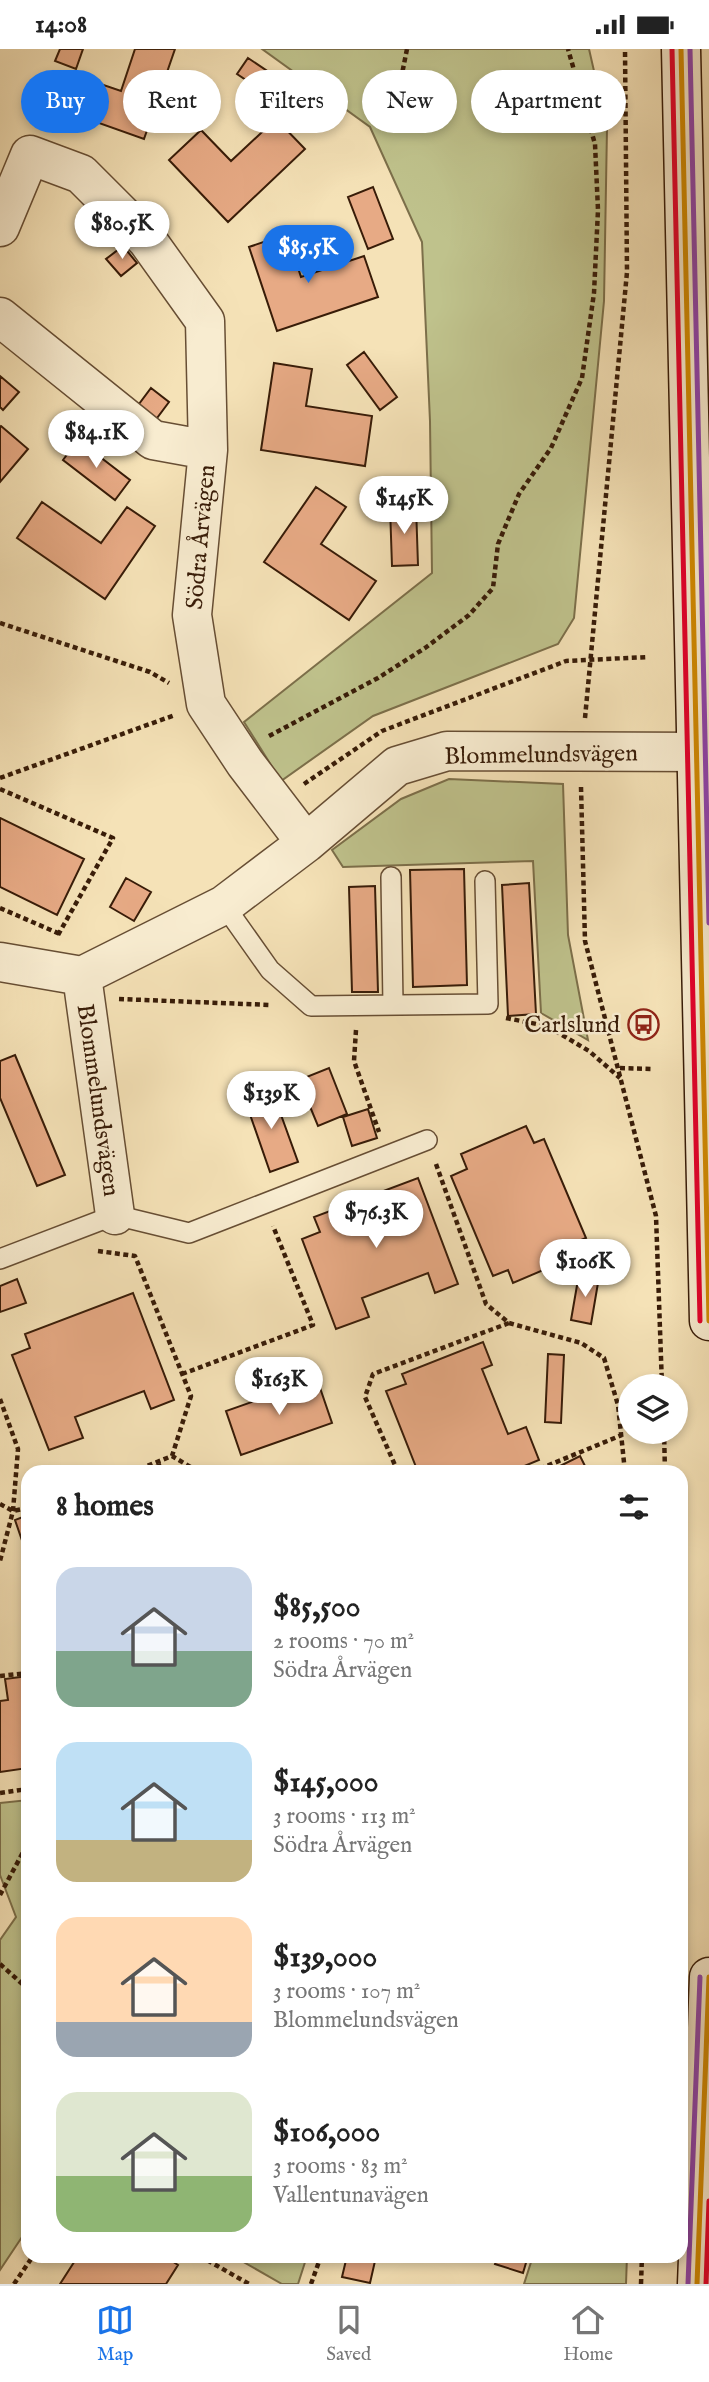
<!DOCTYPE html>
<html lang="en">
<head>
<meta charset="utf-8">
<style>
	:root { --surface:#fff; --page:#f6f6f6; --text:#222; --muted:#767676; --line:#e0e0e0; --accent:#1a73e8 }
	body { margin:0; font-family:"IM FELL English",serif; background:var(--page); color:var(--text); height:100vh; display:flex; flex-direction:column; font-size:26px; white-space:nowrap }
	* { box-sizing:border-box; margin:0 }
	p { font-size:23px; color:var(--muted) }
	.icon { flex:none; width:38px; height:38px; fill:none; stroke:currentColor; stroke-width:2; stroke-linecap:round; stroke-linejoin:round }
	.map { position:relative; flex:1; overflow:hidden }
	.side { position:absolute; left:21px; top:1416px; width:667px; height:798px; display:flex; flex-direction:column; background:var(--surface); border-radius:21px; box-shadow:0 4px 10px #0003 }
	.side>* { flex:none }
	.guide { position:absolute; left:21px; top:21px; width:668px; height:63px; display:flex; gap:14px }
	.fabs { position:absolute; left:618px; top:1325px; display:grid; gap:14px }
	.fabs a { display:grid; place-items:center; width:70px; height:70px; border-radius:50%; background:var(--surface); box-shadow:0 4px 10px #0003; font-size:35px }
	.price { position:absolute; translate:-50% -60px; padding:0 16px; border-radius:24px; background:#fff; color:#222; font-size:23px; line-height:46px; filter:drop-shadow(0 2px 4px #0008) }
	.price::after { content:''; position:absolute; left:50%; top:42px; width:21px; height:16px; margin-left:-10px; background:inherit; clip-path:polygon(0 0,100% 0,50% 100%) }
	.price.active { background:var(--accent); color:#fff }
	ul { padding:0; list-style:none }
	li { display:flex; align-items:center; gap:21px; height:175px; padding:0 35px }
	li span { display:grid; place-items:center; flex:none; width:196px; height:140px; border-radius:21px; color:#555 }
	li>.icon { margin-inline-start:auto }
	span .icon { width:84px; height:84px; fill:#fffc; stroke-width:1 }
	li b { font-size:30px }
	h2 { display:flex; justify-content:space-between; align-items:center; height:84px; padding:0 35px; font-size:30px }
	.pill { padding:0 24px; border-radius:32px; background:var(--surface); box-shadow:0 4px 10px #0003; font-size:24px; line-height:63px }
	.pill.active { background:var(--accent); color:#fff }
	.status { display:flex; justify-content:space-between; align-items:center; height:49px; padding:0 35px; background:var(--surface); direction:ltr }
	.status svg { height:19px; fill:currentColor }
	.menu { display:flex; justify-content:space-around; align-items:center; height:98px; border-top:2px solid var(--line); background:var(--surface); font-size:19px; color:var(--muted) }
	.menu a { display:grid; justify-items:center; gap:4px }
	.menu .active { color:var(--accent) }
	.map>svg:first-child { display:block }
</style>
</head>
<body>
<div class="status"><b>14:08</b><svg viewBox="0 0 49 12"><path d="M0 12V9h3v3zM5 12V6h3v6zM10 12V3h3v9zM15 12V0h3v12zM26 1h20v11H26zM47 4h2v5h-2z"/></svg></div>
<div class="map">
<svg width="709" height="2235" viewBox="0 0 709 2235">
	<rect width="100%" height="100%" fill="#f5e2b7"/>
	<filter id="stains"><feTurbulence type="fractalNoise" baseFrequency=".00286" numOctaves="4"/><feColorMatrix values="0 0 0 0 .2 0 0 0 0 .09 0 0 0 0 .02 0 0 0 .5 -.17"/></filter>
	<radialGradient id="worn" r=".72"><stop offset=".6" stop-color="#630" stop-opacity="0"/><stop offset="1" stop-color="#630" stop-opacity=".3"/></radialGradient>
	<path fill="#bfc28c" stroke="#7c6f4a" stroke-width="2" d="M262 0H589L607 79 604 252 574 569 558 595 373 667 281 732 244 673 432 524 430 372 422 193 370 78Z
		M449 730 563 735 568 886 588 991 541 964 533 812 343 818 332 801 401 750Z
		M28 1751V2179L0 2221V1891L16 1868 0 1826V1754Z
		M233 2207H307L298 2235H282Z
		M533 2207H627L626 2235H524Z"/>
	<path fill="#e7aa85" stroke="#381c08" stroke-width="2" d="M60 0H83L76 20 55 12Z
		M135 0H175L144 90 65 62 77 27 121 42Z
		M248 9 291 38 280 54 237 25Z
		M276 70 305 100 228 173 169 111 201 81 231 112Z
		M373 138 393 190 368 200 348 148Z
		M287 185 301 228 364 207 378 248 277 282 249 198Z
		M123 197 137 214 121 227 106 210Z
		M364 303 397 348 380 361 347 316Z
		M274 314 312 320 306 357 372 367 365 417 261 401Z
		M0 327 19 343 3 361 0 358Z
		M151 339 169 353 154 373 136 359Z
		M1 377 28 400 0 433V378Z
		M78 391 130 431 115 451 63 411Z
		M316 438 346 458 321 495 376 532 349 571 264 513Z
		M42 453 101 494 127 458 155 477 105 550 17 489Z
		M416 457 418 516 392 517 390 458Z
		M0 769 84 810 57 866 0 838Z
		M464 820 467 936 413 938 410 821Z
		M126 829 151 843 134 872 110 858Z
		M529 834 536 965 508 967 502 836Z
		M375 837 378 943H352L349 838Z
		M15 1006 65 1126 37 1137 0 1049V1012Z
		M329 1019 347 1065 318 1077 299 1031Z
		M272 1041 298 1113 270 1123 245 1051Z
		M368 1060 377 1089 352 1097 343 1068Z
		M526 1077 534 1094 544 1090 586 1189 571 1195 576 1207 513 1234 508 1221 493 1227 451 1127 467 1120 461 1105Z
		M418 1129 458 1235 435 1244 428 1224 362 1249 369 1268 336 1280 302 1190 320 1183 314 1168Z
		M579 1225 599 1228 591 1275 571 1271Z
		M17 1230 26 1254 0 1263V1237Z
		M133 1244 174 1351 151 1360 144 1342 75 1368 83 1389 49 1401 12 1306 30 1299 25 1285Z
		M483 1293 492 1316 482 1320 508 1385 526 1378 539 1411 510 1423H418L386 1342 406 1335 402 1325Z
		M548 1305 564 1306 561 1374 545 1373Z
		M317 1330 332 1374 241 1406 226 1362Z
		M580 1407 588 1423H548Z
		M160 1415 163 1423H141Z
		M28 1466V1509L15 1471Z
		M28 1627V1719L0 1723V1652L8 1651 5 1630Z
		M78 2207H164L178 2216 166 2235H60Z
		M347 2207 375 2212 370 2234 342 2228Z
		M498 2207H528L523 2224 495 2215Z"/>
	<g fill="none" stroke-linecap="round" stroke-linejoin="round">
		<defs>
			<path id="lane" d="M391 828 393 956
				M224 856 270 921 311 957 488 955 485 832
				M0 1210 115 1166 189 1184 427 1091"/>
			<path id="street" d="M0 178 30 106 81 125 147 191 205 272 208 401 192 566 206 655 245 714 306 794
				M0 268 153 391 208 401
				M0 913 82 927
				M82 927 224 856 306 794 397 717 447 702 709 703
				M82 927 115 1166"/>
			<path id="secondary" d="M681 0 709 1272
				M697 2235 709 1928"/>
		</defs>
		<use href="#lane" stroke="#674e34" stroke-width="22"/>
		<use href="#street" stroke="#674e34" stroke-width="41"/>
		<use href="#secondary" stroke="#381c08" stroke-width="41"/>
		<path stroke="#381c08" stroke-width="4.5" stroke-dasharray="5 3.5" stroke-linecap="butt" d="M401 30 407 0
			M0 574 150 623 169 634
			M585 669 627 223 625 0
			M269 687 378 629 425 599 469 566 493 539 498 495 519 445 551 399 582 329 594 244 598 161 595 95 568 0
			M0 729 175 666
			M304 735 382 682 566 612 648 608
			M581 738 585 892 656 1167 662 1337
			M0 740 113 789 58 886
			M0 859 60 885
			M119 950 271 956
			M506 969 547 977 589 1002 620 1029
			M356 981 354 1012 379 1083
			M620 1019 652 1020
			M436 1115 486 1255 509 1274 581 1294 604 1309 618 1356 625 1423
			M98 1202 135 1207 191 1347 172 1407
			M182 1325 313 1276 273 1177
			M0 1350 18 1400 13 1462 0 1512
			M664 1382 665 1423
			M132 1423 172 1407 199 1423
			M398 1423 365 1348 373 1325 509 1274
			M532 1423 622 1386
			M0 1455 13 1462 28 1459
			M0 1627 28 1624
			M0 1744 28 1740
			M0 1846 28 1794
			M0 1915 28 1940
			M200 2207 249 2235
			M14 2235 33 2207
			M311 2235 321 2207
			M641 2235 642 2207"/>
		<use href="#lane" stroke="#f8ecd0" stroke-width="19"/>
		<use href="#street" stroke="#f8ecd0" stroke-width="38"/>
		<use href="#secondary" stroke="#f8ecd0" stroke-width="38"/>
		<defs>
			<path id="bus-1" d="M681 0 709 1272
				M697 2235 709 1928"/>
			<path id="bus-2" d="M672 0 700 1272
				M706 2235 709 2152"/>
			<path id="bus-3" d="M690 0 709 874
				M688 2235 700 1928"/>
		</defs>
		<use href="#bus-1" stroke="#f8ecd0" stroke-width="10"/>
		<use href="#bus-2" stroke="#f8ecd0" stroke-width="10"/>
		<use href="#bus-3" stroke="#f8ecd0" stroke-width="10"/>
		<use href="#bus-1" stroke="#d18a02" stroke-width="5"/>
		<use href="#bus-2" stroke="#e4002b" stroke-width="5"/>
		<use href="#bus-3" stroke="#8e44ad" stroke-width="5"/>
	</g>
	<defs>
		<symbol id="bus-ring" viewBox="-11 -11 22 22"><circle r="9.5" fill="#f8ecd0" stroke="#8f2418" stroke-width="1.5"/><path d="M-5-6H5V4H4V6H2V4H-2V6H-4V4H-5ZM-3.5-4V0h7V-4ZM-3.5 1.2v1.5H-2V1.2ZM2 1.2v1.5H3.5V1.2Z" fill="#8f2418"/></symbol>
	</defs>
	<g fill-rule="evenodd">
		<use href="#bus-ring" x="626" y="958" width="35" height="35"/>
	</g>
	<g text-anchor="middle" stroke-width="5" stroke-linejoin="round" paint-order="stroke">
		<g font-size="24" fill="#381c08" stroke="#f8ecd0">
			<text transform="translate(200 488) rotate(-85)" y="8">Södra Årvägen</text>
			<text transform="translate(541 705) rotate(-1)" y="8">Blommelundsvägen</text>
			<text transform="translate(99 1051) rotate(82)" y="8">Blommelundsvägen</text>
		</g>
		<g font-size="24" fill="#381c08" stroke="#f8ecd0" text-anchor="end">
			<text x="620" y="983">Carlslund</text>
		</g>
	</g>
	<rect width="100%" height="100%" filter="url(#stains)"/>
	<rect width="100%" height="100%" fill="url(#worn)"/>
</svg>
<div class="fabs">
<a><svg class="icon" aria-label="layers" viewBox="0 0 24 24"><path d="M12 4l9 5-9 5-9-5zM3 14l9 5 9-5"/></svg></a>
</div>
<b class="price" style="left:122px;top:212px">$80.5K</b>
<b class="price active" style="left:308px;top:236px">$85.5K</b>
<b class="price" style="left:96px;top:421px">$84.1K</b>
<b class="price" style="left:404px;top:487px">$145K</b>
<b class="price" style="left:271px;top:1082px">$139K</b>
<b class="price" style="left:376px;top:1201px">$76.3K</b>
<b class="price" style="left:585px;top:1250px">$106K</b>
<b class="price" style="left:279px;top:1368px">$163K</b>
<div class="guide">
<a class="pill active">Buy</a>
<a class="pill">Rent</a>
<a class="pill">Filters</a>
<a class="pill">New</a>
<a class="pill">Apartment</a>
</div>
<section class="side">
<h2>8 homes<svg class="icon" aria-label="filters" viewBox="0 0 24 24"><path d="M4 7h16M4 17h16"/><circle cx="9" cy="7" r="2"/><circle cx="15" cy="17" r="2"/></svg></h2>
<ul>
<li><span style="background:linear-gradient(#c9d6e8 60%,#7fa58c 0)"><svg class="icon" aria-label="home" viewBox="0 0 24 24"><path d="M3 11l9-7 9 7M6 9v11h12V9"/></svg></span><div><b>$85,500</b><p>2 rooms · 70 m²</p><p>Södra Årvägen</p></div></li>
<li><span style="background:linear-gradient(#bfe0f5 70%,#c2b280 0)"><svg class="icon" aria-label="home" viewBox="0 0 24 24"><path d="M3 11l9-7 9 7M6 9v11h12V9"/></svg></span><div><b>$145,000</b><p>3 rooms · 113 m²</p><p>Södra Årvägen</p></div></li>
<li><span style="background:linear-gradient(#ffd9b3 75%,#9aa5b1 0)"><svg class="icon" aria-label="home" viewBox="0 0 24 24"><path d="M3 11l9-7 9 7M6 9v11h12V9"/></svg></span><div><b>$139,000</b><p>3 rooms · 107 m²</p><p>Blommelundsvägen</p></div></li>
<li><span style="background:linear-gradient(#dfe7d0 60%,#8fb573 0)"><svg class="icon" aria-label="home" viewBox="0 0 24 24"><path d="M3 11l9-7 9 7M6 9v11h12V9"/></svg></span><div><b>$106,000</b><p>3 rooms · 83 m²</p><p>Vallentunavägen</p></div></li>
</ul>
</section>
</div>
<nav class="menu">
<a class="active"><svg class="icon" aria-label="map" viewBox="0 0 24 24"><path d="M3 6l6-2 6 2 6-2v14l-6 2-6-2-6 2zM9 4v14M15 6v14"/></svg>Map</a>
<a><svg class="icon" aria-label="saved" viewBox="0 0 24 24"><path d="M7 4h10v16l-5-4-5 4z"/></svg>Saved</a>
<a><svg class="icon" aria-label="home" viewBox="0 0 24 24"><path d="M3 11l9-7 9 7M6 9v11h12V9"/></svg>Home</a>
</nav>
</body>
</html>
